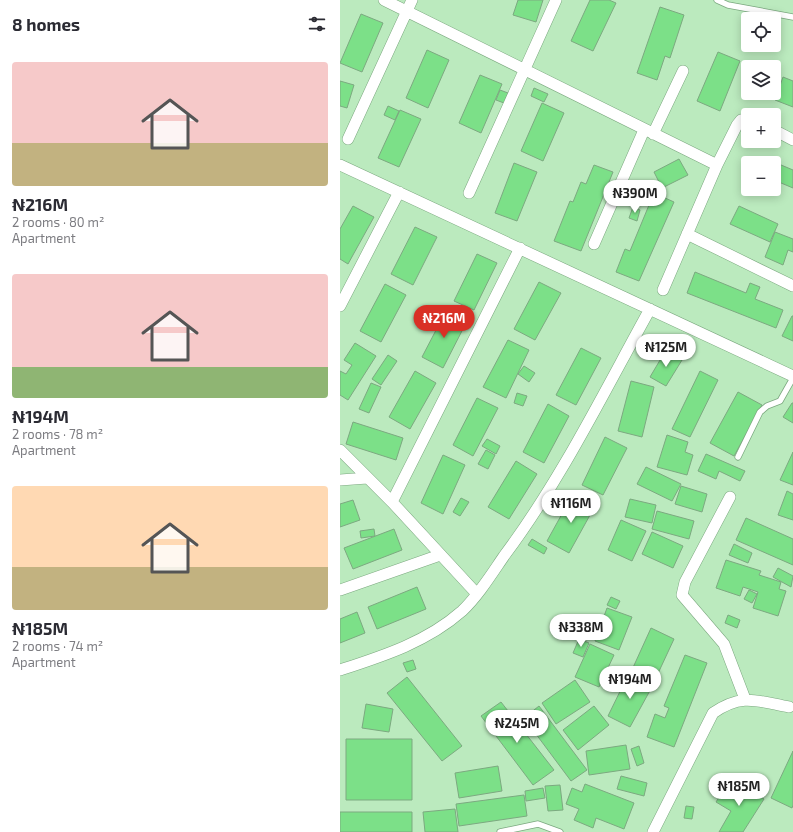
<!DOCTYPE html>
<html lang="en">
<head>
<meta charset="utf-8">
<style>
	:root { --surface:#fff; --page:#f7f7f7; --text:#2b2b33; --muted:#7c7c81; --accent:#d93025 }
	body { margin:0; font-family:"Exo 2",sans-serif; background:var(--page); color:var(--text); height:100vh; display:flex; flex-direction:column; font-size:15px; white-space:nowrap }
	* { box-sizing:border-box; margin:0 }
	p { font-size:13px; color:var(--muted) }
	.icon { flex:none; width:22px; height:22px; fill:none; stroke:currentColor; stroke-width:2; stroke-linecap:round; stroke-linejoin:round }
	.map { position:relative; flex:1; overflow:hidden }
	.sheet { display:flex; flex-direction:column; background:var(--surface); width:340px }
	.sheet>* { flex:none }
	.fabs { position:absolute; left:401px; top:12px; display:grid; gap:8px }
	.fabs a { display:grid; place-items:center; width:40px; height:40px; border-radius:4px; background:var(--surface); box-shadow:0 2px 10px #0003; font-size:20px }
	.price { position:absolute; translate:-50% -34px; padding:0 9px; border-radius:14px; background:#fff; color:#222; font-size:13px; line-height:26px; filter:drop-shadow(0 1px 2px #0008) }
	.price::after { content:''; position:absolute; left:50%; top:24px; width:12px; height:9px; margin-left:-6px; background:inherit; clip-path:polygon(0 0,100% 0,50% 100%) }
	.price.selected { background:var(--accent); color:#fff }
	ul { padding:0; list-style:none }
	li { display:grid; align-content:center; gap:8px; height:212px; padding:0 12px }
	li span { display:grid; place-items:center; height:124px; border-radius:4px; color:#555 }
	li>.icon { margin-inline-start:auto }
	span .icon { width:72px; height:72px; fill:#fffc; stroke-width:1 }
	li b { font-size:17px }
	h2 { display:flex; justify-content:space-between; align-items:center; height:48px; padding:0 12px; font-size:17px }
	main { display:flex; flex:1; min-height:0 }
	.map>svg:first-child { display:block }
</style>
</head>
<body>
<main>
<section class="sheet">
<h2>8 homes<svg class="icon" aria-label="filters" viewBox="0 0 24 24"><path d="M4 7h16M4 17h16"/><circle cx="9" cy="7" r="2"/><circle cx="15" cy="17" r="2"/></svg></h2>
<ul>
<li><span style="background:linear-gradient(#f6c9c9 65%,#c2b280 0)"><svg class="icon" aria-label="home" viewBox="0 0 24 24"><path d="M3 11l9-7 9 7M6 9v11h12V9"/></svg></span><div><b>₦216M</b><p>2 rooms · 80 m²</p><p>Apartment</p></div></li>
<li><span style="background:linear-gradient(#f6c9c9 75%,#8fb573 0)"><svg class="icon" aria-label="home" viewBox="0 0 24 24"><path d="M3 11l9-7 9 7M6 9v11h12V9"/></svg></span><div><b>₦194M</b><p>2 rooms · 78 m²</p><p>Apartment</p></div></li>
<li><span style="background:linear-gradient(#ffd9b3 65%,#c2b280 0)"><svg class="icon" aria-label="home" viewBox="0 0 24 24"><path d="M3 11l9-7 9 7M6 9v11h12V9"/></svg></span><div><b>₦185M</b><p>2 rooms · 74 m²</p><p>Apartment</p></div></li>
</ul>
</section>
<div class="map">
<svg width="453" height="832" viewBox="0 0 453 832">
	<rect width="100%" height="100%" fill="#bbeabe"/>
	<path fill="#7ce088" stroke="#7ca980" d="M178 0H203L196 22 173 15Z
		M250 0H269L276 3 253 51 231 41Z
		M320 7 344 15 330 58 325 56 317 80 297 73Z
		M21 14 43 23 22 72 0 63Z
		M87 50 109 60 88 108 66 98Z
		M378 52 400 61 380 111 357 101Z
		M140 75 162 84 141 133 119 123Z
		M443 77 453 81V107L435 100Z
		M0 81 14 85 7 108 0 106Z
		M194 88 208 94 204 102 191 96Z
		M160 90 168 93 164 103 156 100Z
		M202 103 224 113 203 161 181 151Z
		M48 106 59 111 55 120 44 115Z
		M60 110 81 119 59 167 38 158Z
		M422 157 453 170V188L434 180V163H420Z
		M339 159 348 175 322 188 314 172Z
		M174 163 197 172 177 221 155 213Z
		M254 165 273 172 241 251 214 241 230 201 233 202 241 182 246 184Z
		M314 193 334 202 299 281 276 272 285 249 290 251Z
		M13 206 34 217 8 264 0 259V229Z
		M399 206 438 224 430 242 390 224Z
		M293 207 300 210 297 221 289 218Z
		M75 227 97 237 73 285 51 274Z
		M435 232 453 239V252L448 250 443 265 425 257Z
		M137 254 157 263 134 310 114 301Z
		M355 272 406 293 410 283 420 287 415 299 443 310 436 328 347 293Z
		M199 282 221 293 195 340 174 329Z
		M45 284 66 295 41 342 20 331Z
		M106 311 127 321 103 368 82 357Z
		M452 316H453V341L442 336Z
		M311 337 318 340 315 348 307 345Z
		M168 340 189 350 166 398 143 387Z
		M15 343 36 356 8 400 0 395V371L6 374 12 365 4 360Z
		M241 348 261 358 236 405 216 395Z
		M326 350 342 360 326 386 310 377Z
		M48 355 57 361 41 385 32 379Z
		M184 366 195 373 189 382 178 374Z
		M75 371 96 383 70 429 49 417Z
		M360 371 378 380 350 437 332 429Z
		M291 381 314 387 302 437 278 431Z
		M31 383 41 387 29 413 19 409Z
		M398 392 422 405 394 456 370 443Z
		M177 393 187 396 183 406 174 403Z
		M137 398 158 408 133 456 113 445Z
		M452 403H453V423L443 417Z
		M208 404 229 416 204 463 183 452Z
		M13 422 63 438 56 460 6 444Z
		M327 435 348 442 345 452 353 455 347 475 317 467Z
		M265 437 287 448 263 495 242 485Z
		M147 439 160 446 156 454 142 446Z
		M146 450 155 455 148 469 138 464Z
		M453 452V485L440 480Z
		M366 454 405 471 400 481 379 471 376 479 358 471Z
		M103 455 125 465 103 514 81 503Z
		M176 461 197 474 169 519 148 507Z
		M306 467 341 484 332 501 297 484Z
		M341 486 367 494 362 512 335 504Z
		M447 491 453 494V520L438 515Z
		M233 494 255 506 229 553 207 541Z
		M121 498 129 502 120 516 113 512Z
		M290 499 316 505 312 523 285 517Z
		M13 500 20 520 0 527V504Z
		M317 511 354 521 349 539 312 529Z
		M406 518 453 539V565L396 540Z
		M281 520 306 531 292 561 268 550Z
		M34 529 35 536 21 538 20 531Z
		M54 529 62 550 13 569 4 548Z
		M312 532 343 546 333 568 302 554Z
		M192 539 207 548 204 554 188 545Z
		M394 544 412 553 408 563 389 555Z
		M386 560 421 571 419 575 441 582 439 589 446 591 438 616 413 608 418 592 403 587 400 596 376 588Z
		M438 568 453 576 451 587 433 577Z
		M77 587 86 609 37 629 28 607Z
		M409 590 417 594 412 603 404 599Z
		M271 597 280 601 276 609 267 605Z
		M267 608 292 617 279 650 255 641Z
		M17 612 25 633 0 643V619Z
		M388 615 400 620 397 628 385 623Z
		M311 628 334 639 314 682 291 672Z
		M239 639 249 643 243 657 233 653Z
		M250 644 274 655 259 687 235 677Z
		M345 655 367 663 334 747 307 737 315 714 325 718 329 708 324 706Z
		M73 660 76 669 67 672 63 663Z
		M289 673 313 685 290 727 268 716Z
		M67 677 122 746 102 761 47 693Z
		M235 680 250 702 216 724 202 703Z
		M161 702 214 770 193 785 141 716Z
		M26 704 53 709 49 732 22 728Z
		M199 706 247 770 231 781 184 718Z
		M254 706 269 725 238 750 223 730Z
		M6 739H72V800H6Z
		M286 745 290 769 249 775 246 751Z
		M299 746 304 763 297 766 291 749Z
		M453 751V805L452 808 431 798Z
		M158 766 162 791 119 798 115 773Z
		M281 776 307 783 304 796 277 789Z
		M391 779 424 799 403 832H379L391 811 376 802Z
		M245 784 294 803 284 829 256 818 253 828 234 820 239 809 226 804 232 788 242 792Z
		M220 785 223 810 208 811 205 786Z
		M203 788 205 798 186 801 185 791Z
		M184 795 187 816 119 826 116 804Z
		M346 806 354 807 352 819 344 818Z
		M115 809 118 832H85L83 812Z
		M0 812H72V832H0Z"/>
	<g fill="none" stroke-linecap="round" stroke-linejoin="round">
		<defs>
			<path id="lane" d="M377 0 388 5 453 17
				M398 457 420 412 427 406 440 401 453 378
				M160 832 198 824 220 832"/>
			<path id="street" d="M44 0 377 165
				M434 130 453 140
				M313 134 343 71
				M8 139 72 0
				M0 165 453 376
				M129 193 216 0
				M347 234 453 286
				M254 244 304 130
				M323 290 377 165 397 125 401 120 408 119
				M0 306 59 192
				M0 450 52 502 137 594
				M0 480 27 478
				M390 497 345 582 342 595 384 644 405 699
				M52 502 180 248
				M0 590 100 555
				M0 670C43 656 87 642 122 611 138 596 151 575 164 556 221 480 264 392 310 309
				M313 832 373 713C402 693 417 701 449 707"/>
		</defs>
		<use href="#lane" stroke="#7ba87f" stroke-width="7"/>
		<use href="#street" stroke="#7ba87f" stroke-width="12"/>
		<use href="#lane" stroke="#fff" stroke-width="5.5"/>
		<use href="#street" stroke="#fff" stroke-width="11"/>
	</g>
</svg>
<div class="fabs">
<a><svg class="icon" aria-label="locate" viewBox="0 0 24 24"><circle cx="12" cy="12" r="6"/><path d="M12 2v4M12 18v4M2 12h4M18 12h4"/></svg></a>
<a><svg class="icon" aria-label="layers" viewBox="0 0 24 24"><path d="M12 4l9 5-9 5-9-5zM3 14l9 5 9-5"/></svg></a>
<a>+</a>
<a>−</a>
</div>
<b class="price" style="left:295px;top:214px">₦390M</b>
<b class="price selected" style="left:104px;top:339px">₦216M</b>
<b class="price" style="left:326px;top:368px">₦125M</b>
<b class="price" style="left:231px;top:524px">₦116M</b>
<b class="price" style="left:241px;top:648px">₦338M</b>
<b class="price" style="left:290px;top:700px">₦194M</b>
<b class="price" style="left:177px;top:744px">₦245M</b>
<b class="price" style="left:399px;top:807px">₦185M</b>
</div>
</main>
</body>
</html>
